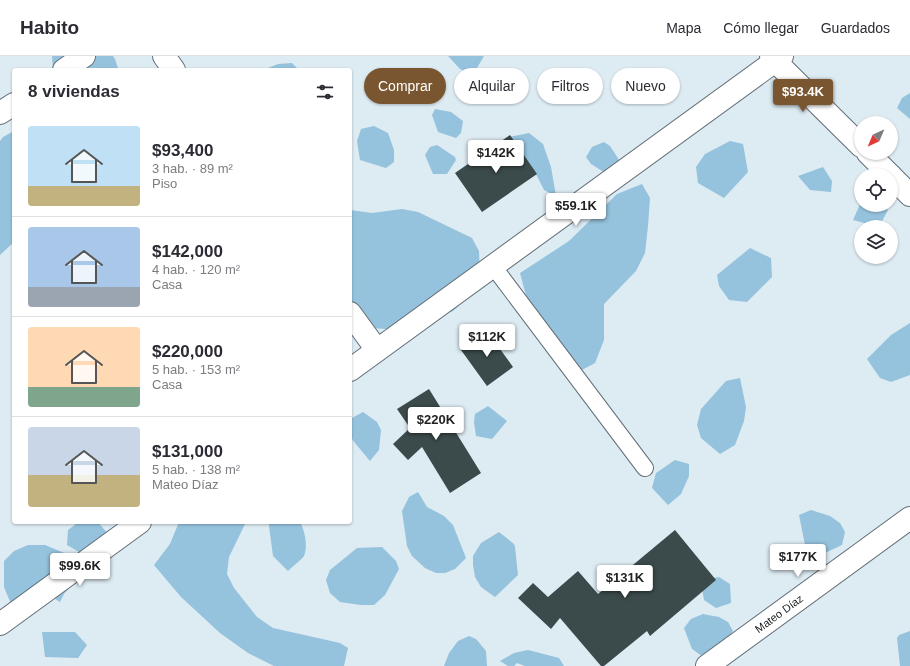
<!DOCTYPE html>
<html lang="es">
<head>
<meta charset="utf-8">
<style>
	:root { --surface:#fff; --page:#f2f2f3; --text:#2b2b33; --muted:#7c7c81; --line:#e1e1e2; --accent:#79562f }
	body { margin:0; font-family:Arial,sans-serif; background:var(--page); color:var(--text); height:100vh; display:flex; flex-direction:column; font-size:15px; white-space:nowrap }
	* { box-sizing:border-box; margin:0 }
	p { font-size:13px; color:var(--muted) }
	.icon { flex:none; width:22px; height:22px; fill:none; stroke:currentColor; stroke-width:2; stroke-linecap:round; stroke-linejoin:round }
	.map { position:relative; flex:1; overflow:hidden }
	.side { position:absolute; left:12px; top:12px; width:340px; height:456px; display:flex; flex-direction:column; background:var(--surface); border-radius:4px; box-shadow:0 1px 3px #0004 }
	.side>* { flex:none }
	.guide { position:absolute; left:364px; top:12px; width:380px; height:36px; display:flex; gap:8px }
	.needle { width:26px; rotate:224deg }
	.buttons { position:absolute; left:854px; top:60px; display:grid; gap:8px }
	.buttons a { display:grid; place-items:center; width:44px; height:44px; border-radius:50%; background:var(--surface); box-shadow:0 1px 3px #0004; font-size:20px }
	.price { position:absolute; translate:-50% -34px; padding:0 9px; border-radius:4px; background:#fff; color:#222; font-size:13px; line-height:26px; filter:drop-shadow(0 1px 2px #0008) }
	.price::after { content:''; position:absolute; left:50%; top:24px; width:12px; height:9px; margin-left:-6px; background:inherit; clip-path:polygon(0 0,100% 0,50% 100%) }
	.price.active { background:var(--accent); color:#fff }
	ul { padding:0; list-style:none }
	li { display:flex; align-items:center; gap:12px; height:100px; padding:0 16px }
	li+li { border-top:1px solid var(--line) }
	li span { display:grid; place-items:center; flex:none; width:112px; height:80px; border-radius:4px; color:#555 }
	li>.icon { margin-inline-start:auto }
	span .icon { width:48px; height:48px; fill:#fffc; stroke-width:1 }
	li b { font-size:17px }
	h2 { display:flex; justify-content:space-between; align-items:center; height:48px; padding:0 16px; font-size:17px }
	.pill { padding:0 14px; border-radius:18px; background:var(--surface); box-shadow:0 1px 3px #0004; font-size:14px; line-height:36px }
	.pill.active { background:var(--accent); color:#fff }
	header { display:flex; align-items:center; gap:24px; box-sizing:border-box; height:56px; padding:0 20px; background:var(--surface); border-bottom:1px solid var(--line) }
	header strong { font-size:19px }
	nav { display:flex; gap:22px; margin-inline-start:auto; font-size:14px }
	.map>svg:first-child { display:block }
</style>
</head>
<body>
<header>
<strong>Habito</strong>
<nav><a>Mapa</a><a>Cómo llegar</a><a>Guardados</a></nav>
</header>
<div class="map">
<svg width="910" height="610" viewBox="0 0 910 610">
	<rect width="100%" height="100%" fill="#ddebf3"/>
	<path fill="#95c2dc" d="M52 0H113L115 3 118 12 117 14H53Z
		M448 0H484L473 19 460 13Z
		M292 7 299 14H263L278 8Z
		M910 37V63L897 52 902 42Z
		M435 53 451 56 463 65 461 77 456 82 438 76 432 59Z
		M374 70 388 77 394 94V106L386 112 360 104 357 85 361 73Z
		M14 75V186L0 199V85L3 81Z
		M529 77 543 88 551 111 556 140 544 134 536 118 509 81Z
		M730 85 743 88 748 116 724 142 698 127 696 111 705 98Z
		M604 86 610 90 623 110 610 120 591 108 586 101 592 91Z
		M437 89 455 101 456 104 447 118H433L425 99 430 91Z
		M823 111 832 125 831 136 810 134 798 120Z
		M642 128 650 142 648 170 645 197 636 215 604 248V284L595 307 580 315 565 307 541 260 528 247 520 217 569 185 617 138Z
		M861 146V149H882L888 154 879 171 853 164Z
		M402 153 418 156 472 182 479 195 480 220 465 244 453 255 413 270 387 273 367 272 350 260V154L372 157Z
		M750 192 771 202 772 221 747 246 729 244 719 230 717 219Z
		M910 267V319L891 326 880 322 867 303 891 279Z
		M740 322 746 351 744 365 735 389 720 398 701 382 697 369 701 353 726 325Z
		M488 350 507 365 492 383 476 380 474 366 475 358Z
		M363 356 377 366 381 374 379 394 370 405 355 387 350 380V363Z
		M675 404 689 408V420L681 438 668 449 652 432 656 417Z
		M418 436 427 451 444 460 453 469 466 502 455 513 445 517H436L425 512 412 500 407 490 402 455 409 441Z
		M811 454 830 460 840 467 845 476 842 489 825 497 806 494 799 459Z
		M81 466H98L108 478 93 504 67 489 68 474 76 468Z
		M179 466H246L229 501 227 518 234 532 257 561 273 572 340 587 348 592 344 610H274L248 597 220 577 181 541 154 509 170 488Z
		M269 466H300C305 475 308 490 304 500 301 504 292 511 288 515L273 500 269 470Z
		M499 476 514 488 515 491 518 519 495 541 481 531 475 521 473 509V500L481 487Z
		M28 489H45L69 499 82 517 64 538 60 546 52 541 13 553 4 531V505L14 495Z
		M382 491 396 505 399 513 385 539 374 549H361L340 546 330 537 326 524 330 514 357 492Z
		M719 521 730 528 731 547 716 552 704 544 702 533 706 523Z
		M703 558 719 561 728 566 733 575 719 594 706 603 692 593 684 572 691 563Z
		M910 575V610H900L897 582 899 579Z
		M42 576H75L87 589 78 602 45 601Z
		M469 580 476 583 486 595 487 610H444L449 597 458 585Z
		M528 594 559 602 564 610H525L517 607 514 610H508L500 605 514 597Z"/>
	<path fill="#3b4a4b" d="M510 79 537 118 482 156 455 117Z
		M487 275 513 311 487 330 461 294Z
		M429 333 481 417 450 437 422 391 408 404 393 388 410 372 397 353Z
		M675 474 716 524 650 580 647 575 604 610H601L560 562 551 573 518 542 533 527 548 541 578 515 598 538Z"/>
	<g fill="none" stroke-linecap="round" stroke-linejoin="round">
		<defs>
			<path id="lane" d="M493 210 645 412"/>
			<g id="street">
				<path d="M164 0 174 14"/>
				<path d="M771 0 775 5 861 90"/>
				<path d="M64 14 84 0"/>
				<path d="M0 57 14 48"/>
				<path d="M868 97 890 119"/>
				<path d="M891 120 910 139"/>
				<path d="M350 257 377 294"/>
				<path d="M350 314 782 0"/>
				<path d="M0 568 140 466"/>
				<path id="s1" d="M707 610 910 462"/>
			</g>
		</defs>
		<use href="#lane" stroke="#626e76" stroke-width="18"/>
		<use href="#street" stroke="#626e76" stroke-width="24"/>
		<use href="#lane" stroke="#fff" stroke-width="16"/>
		<use href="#street" stroke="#fff" stroke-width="22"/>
	</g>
	<g text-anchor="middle" stroke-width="4" stroke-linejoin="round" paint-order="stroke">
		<g font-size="11" fill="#191d20" stroke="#fff">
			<text dy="4" stroke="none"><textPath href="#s1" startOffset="89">Mateo Díaz</textPath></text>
		</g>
	</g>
</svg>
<div class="buttons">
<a><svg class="needle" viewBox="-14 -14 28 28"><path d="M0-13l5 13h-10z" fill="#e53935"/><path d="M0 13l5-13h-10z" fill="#7c7c81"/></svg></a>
<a><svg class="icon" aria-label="locate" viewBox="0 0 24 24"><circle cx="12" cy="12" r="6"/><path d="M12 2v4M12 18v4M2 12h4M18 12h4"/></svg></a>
<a><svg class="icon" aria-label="layers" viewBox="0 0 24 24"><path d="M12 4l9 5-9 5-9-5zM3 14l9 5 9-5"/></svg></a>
</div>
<b class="price active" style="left:803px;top:57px">$93.4K</b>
<b class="price" style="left:496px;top:118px">$142K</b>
<b class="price" style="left:576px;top:171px">$59.1K</b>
<b class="price" style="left:487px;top:302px">$112K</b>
<b class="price" style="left:436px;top:385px">$220K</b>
<b class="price" style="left:798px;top:522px">$177K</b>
<b class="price" style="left:80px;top:531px">$99.6K</b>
<b class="price" style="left:625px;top:543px">$131K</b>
<div class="guide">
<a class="pill active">Comprar</a>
<a class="pill">Alquilar</a>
<a class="pill">Filtros</a>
<a class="pill">Nuevo</a>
</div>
<section class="side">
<h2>8 viviendas<svg class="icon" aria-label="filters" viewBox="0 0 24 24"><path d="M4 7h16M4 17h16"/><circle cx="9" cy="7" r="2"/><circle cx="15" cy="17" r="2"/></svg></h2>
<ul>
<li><span style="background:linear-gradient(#bfe0f5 75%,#c2b280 0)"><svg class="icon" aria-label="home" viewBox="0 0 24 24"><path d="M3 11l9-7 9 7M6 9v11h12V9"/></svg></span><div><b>$93,400</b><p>3 hab. · 89 m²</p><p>Piso</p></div></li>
<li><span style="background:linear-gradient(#a9c7e8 75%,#9aa5b1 0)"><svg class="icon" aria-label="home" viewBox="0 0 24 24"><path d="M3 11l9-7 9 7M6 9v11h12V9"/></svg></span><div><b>$142,000</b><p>4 hab. · 120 m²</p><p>Casa</p></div></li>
<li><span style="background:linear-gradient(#ffd9b3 75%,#7fa58c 0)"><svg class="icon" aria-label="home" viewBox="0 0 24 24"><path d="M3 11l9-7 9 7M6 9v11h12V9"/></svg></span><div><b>$220,000</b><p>5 hab. · 153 m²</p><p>Casa</p></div></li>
<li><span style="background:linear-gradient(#c9d6e8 60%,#c2b280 0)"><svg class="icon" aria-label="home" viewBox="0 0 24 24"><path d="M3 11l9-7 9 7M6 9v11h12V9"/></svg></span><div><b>$131,000</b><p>5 hab. · 138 m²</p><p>Mateo Díaz</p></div></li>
</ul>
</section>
</div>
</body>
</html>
